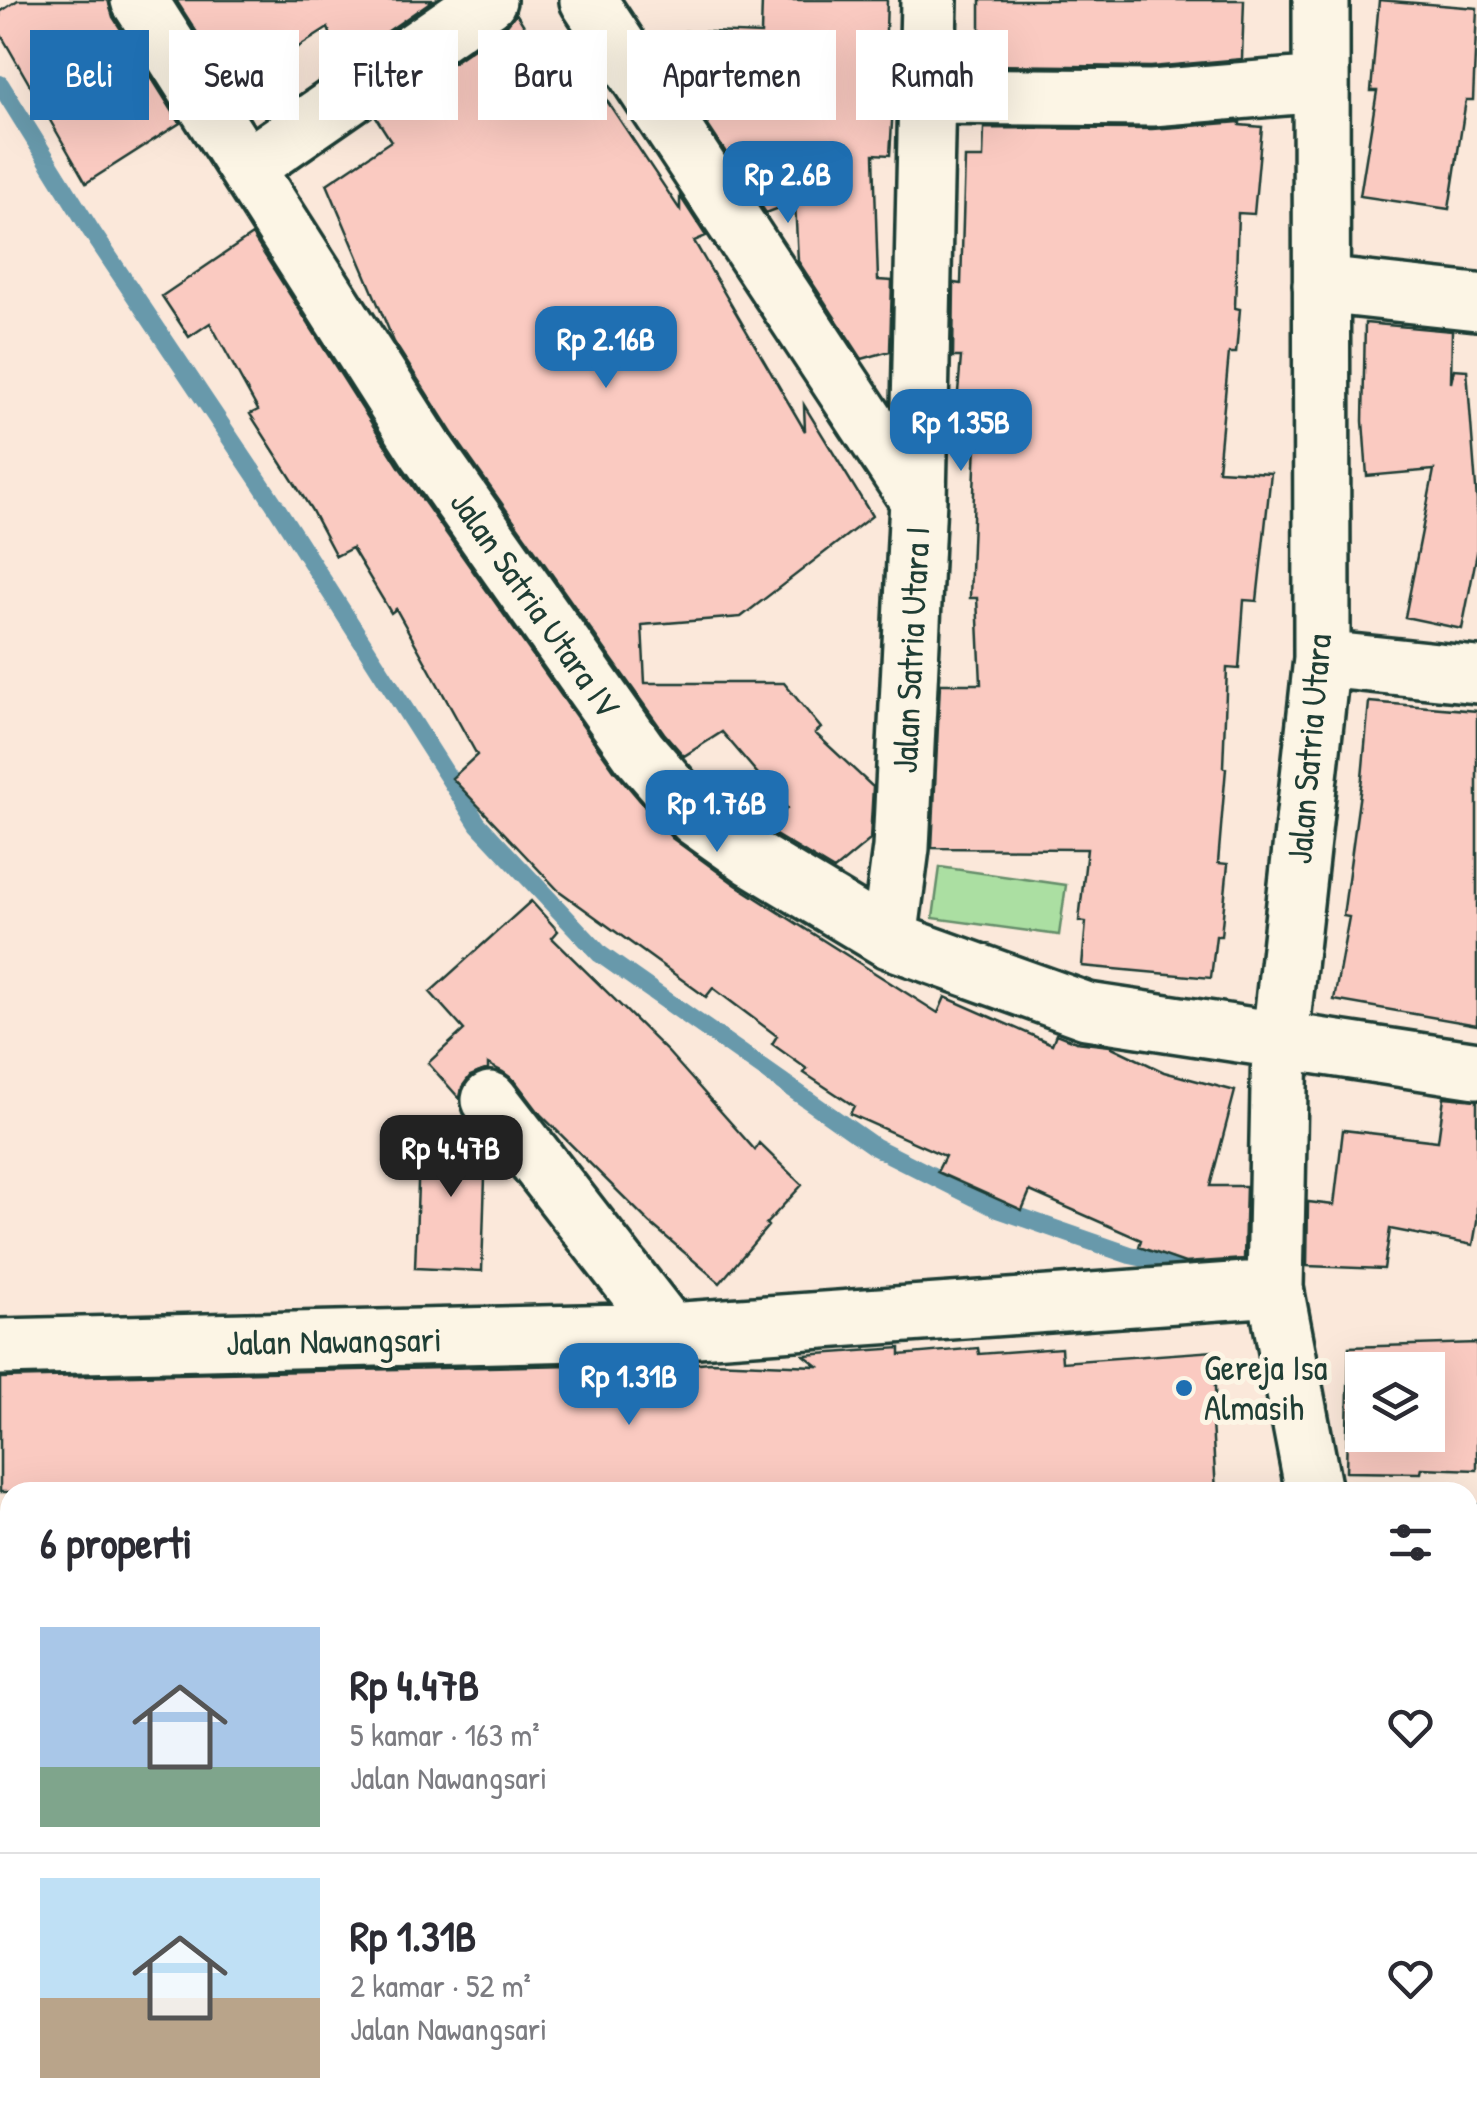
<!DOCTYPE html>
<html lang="id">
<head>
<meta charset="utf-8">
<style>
	:root { --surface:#fff; --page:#f2f2f3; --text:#2b2b33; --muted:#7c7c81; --line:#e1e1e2; --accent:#1f6fb2 }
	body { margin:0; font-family:"Patrick Hand",sans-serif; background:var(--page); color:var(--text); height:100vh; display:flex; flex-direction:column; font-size:38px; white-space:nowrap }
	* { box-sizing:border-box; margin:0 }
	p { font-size:32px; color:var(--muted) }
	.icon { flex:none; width:55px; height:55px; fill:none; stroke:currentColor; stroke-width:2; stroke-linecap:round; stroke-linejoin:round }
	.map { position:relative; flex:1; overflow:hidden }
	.drawer { position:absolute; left:0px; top:1482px; width:1478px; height:642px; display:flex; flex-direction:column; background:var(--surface); border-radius:30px 30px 0 0; box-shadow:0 10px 40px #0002 }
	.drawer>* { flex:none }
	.hud { position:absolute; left:30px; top:30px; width:1418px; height:90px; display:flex; gap:20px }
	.buttons { position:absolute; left:1345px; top:1352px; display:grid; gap:20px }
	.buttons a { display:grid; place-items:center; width:100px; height:100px; border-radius:0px; background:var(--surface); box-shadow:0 10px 40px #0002; font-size:50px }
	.price { position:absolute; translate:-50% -85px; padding:0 22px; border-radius:20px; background:var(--accent); color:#fff; font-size:32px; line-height:65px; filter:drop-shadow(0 2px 5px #0008) }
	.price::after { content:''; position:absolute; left:50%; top:60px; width:30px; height:22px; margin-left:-15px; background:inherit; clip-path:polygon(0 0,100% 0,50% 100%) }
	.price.selected { background:#222; color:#fff }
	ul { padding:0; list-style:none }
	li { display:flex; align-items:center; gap:30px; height:250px; padding:0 40px }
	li+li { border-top:2px solid var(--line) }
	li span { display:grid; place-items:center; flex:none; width:280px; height:200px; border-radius:0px; color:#555 }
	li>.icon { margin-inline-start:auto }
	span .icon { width:120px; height:120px; fill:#fffc; stroke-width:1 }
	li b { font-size:42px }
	h2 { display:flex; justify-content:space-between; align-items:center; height:120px; padding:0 40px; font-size:42px }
	.tag { padding:0 35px; border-radius:0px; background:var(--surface); box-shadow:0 10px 40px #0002; font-size:35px; line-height:90px }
	.tag.selected { background:var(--accent); color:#fff }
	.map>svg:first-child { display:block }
</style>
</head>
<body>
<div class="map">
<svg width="1477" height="2123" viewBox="0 0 1477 2123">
	<rect width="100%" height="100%" fill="#fbe8da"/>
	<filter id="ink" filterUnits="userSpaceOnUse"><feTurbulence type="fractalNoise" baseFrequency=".01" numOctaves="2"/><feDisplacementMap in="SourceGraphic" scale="20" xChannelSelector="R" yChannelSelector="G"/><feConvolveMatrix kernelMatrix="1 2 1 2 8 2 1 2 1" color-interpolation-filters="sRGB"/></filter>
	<g filter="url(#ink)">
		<path fill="#abdfa2" stroke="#658e6b" stroke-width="2.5" d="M940 867 1066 885 1059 935 933 918Z"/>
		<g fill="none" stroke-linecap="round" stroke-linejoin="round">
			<path stroke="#6899ab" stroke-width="18" d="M0 84 90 229 273 502 478 824 600 954 875 1147 998 1209 1130 1255 1198 1269"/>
		</g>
		<path fill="#facac1" stroke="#1f3d34" stroke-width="2.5" fill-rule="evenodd" d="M18 0H108L113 17 180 123 86 183 0 33V12Z
			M176 0H433L342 63 328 28 233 89Z
			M762 0H887L884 90H894L890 155 874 154 878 280 892 281 890 351 862 359 798 261 795 202 766 213 683 88 685 31 761 34Z
			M980 0H1244L1242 59 1151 67 985 65 986 57H980Z
			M1379 0 1477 8 1473 100H1466L1449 209 1360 196 1377 91H1371Z
			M516 13 566 93 591 77 680 210V196L706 236 694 241 805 431 804 405 872 516 741 617 642 625 645 683H784L821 728 815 733 873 787 870 840 834 870 767 830 787 808 722 732 684 756 664 733 452 433 394 342 327 184 391 141 375 116 506 26Z
			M1240 122V125L1262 127 1254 214 1238 213 1235 308 1240 309 1236 353H1229L1218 470 1271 473 1257 601 1244 600 1239 669 1227 668 1223 767 1226 768 1218 863 1228 864 1221 936H1216L1211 978 1082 966 1086 922 1079 921 1087 849 932 848 940 684H981L977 598H970L976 441 954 439 961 357H953L954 283 961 284 965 158H983L984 128 1152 129Z
			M252 235 400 468 614 770 672 838 736 885 938 1013 945 997 1052 1044 1056 1034 1076 1042 1110 1046 1164 1072 1235 1091 1210 1186H1246L1244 1259 1185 1263 1139 1247 1141 1240 1030 1191 1022 1210 937 1172 945 1156 850 1114 854 1106 804 1073 807 1069 772 1044 777 1036 713 988 706 997 558 890 452 778 477 755 396 609 391 613 352 548 336 556 311 509 250 414 258 410 210 323 189 337 162 296Z
			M1365 323 1452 331 1451 383 1454 369 1467 370 1477 501V553L1462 629 1405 617 1434 470 1367 476 1363 421Z
			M1369 702 1477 711V1025L1334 1000 1349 917 1343 916 1362 778Z
			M531 901 558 931 552 938 668 1052 755 1150 759 1143 802 1185 766 1224 768 1226 720 1283 650 1223 541 1115 515 1081 503 1072 488 1064V1069L470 1076 462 1087 460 1099 428 1063 464 1030 430 992Z
			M1444 1097 1477 1100V1222L1473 1245 1390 1229 1384 1269 1307 1266 1308 1202 1334 1205 1343 1130 1438 1141Z
			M420 1127 472 1128 486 1145 482 1271 415 1268Z
			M1477 1343V1470L1422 1468 1421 1473 1346 1472 1349 1347ZM1362 1370H1428V1435H1362Z
			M900 1348V1355L978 1348 979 1354 1061 1348 1062 1362 1214 1351 1216 1422H1212L1216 1492H0V1378L571 1365 602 1367V1364L654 1363 651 1367 711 1362 818 1366 804 1355Z"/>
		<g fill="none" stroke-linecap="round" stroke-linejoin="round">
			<defs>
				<path id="street" d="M139 0 426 450 639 752 696 818 754 859 889 940 1087 1011 1477 1070
					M588 0 918 500
					M929 96 1152 98 1321 84
					M247 167 488 0
					M1321 285 1477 302
					M1322 659 1477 675
					M889 940 901 848 918 500 929 0
					M490 1100 669 1331
					M0 1347 669 1331 1275 1288
					M1314 1492 1275 1288 1280 1039 1322 659 1321 0
					M1468 1534H1477
					M0 1546H10
					M1468 1866H1477
					M0 1887 10 1886
					M1302 2123V2115"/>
			</defs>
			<use href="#street" stroke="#1f3d34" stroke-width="62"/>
			<use href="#street" stroke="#fcf5e5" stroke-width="55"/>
		</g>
	</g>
	<circle fill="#1f6fb2" stroke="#fcf5e5" stroke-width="4" cx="1184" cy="1388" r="10"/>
	<g text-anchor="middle" stroke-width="10" stroke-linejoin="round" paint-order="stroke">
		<g font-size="35" fill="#1f3d34" stroke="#fcf5e5">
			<text transform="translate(535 604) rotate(55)" y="12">Jalan Satria Utara IV</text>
			<text transform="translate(911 650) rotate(-87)" y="12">Jalan Satria Utara I</text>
			<text transform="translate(1309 749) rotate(-85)" y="12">Jalan Satria Utara</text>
			<text transform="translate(334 1341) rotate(-1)" y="12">Jalan Nawangsari</text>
		</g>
		<g font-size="35" fill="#1f3d34" stroke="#fcf5e5" text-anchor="start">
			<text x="1204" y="1380">Gereja Isa<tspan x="1204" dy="40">Almasih</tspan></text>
		</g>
	</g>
</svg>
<div class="buttons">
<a><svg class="icon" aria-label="layers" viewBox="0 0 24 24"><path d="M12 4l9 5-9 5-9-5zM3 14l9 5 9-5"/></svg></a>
</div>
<b class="price" style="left:788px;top:226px">Rp 2.6B</b>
<b class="price" style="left:606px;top:391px">Rp 2.16B</b>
<b class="price" style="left:961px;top:474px">Rp 1.35B</b>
<b class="price" style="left:717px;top:855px">Rp 1.76B</b>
<b class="price selected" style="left:451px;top:1200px">Rp 4.47B</b>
<b class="price" style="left:629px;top:1428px">Rp 1.31B</b>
<div class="hud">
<a class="tag selected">Beli</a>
<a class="tag">Sewa</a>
<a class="tag">Filter</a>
<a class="tag">Baru</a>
<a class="tag">Apartemen</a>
<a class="tag">Rumah</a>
</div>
<section class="drawer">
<h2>6 properti<svg class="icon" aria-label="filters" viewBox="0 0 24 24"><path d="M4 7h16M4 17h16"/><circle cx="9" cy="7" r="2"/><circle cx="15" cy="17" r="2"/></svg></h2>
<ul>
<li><span style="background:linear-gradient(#a9c7e8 70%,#7fa58c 0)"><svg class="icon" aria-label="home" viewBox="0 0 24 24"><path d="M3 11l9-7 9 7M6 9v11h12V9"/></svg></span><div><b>Rp 4.47B</b><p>5 kamar · 163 m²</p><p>Jalan Nawangsari</p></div><svg class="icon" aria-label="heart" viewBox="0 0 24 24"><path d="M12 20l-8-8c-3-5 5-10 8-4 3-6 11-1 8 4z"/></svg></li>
<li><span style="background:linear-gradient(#bfe0f5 60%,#b9a48a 0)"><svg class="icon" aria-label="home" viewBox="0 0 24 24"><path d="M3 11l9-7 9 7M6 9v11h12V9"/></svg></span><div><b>Rp 1.31B</b><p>2 kamar · 52 m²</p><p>Jalan Nawangsari</p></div><svg class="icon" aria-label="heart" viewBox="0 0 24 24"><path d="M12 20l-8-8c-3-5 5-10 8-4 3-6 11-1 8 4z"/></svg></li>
</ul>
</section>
</div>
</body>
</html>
